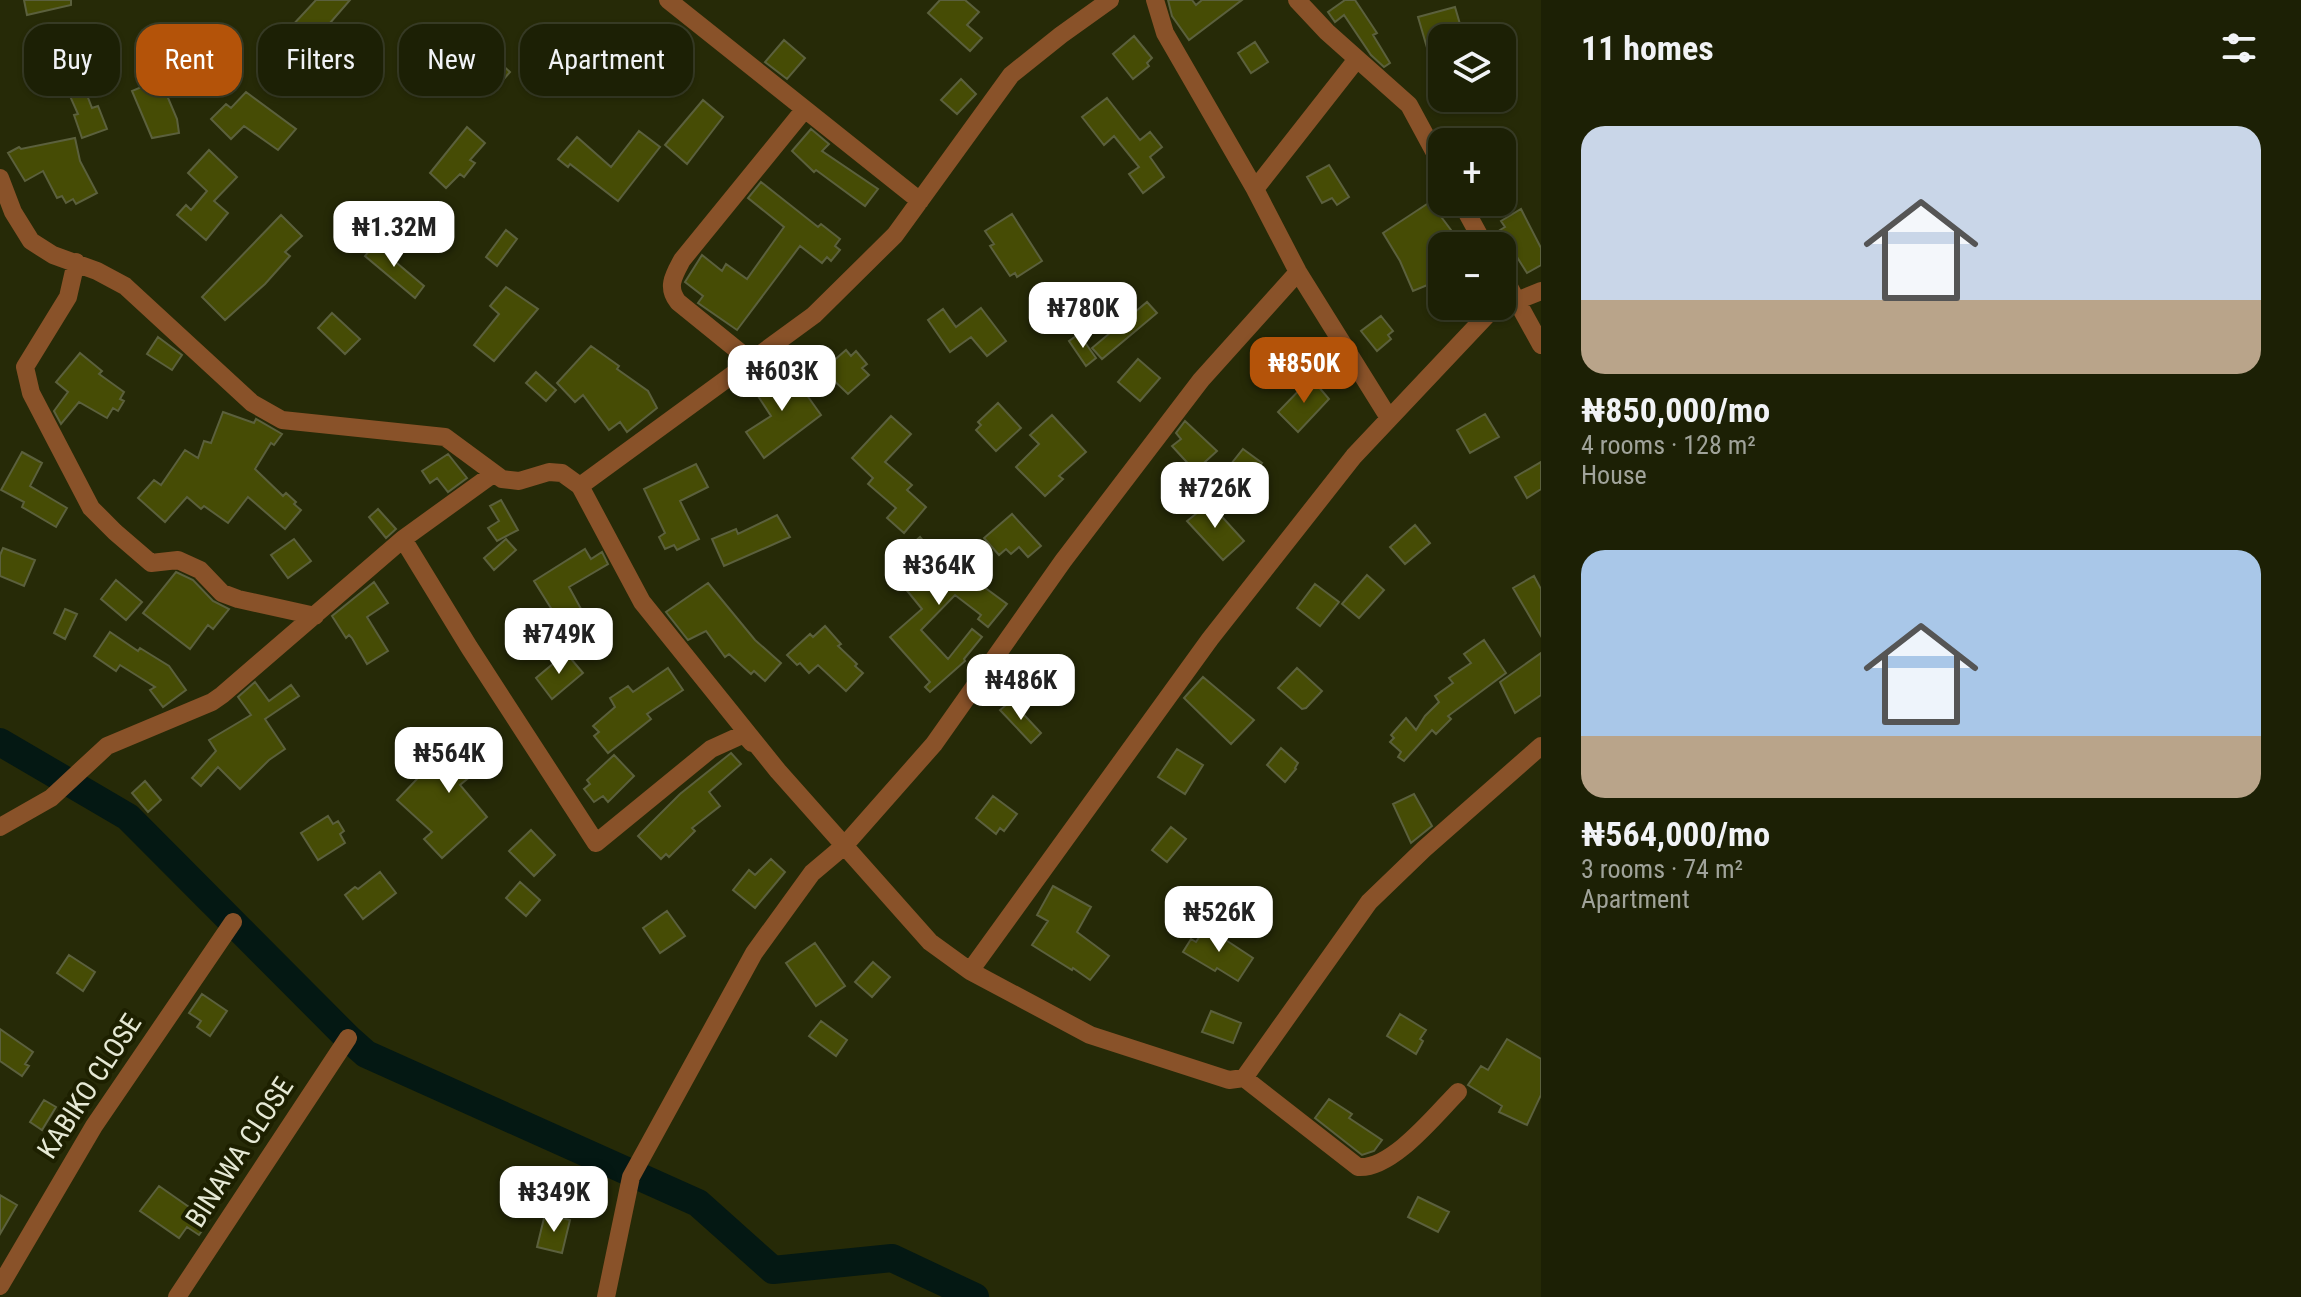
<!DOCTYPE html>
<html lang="en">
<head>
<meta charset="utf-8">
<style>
	:root { --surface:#1c2005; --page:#292d13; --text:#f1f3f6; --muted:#a0a39a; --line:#3a3e27; --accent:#b45309 }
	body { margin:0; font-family:"Roboto Condensed",sans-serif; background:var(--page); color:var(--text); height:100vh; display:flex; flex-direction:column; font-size:30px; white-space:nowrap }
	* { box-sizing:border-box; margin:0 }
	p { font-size:26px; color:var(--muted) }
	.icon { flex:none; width:44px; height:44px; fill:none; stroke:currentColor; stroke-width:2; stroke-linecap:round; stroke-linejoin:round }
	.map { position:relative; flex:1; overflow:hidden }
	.panel { display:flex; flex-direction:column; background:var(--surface); width:760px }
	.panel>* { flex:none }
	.guide { position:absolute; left:24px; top:24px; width:760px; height:72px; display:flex; gap:16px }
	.tools { position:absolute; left:1428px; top:24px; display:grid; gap:16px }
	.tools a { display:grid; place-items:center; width:88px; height:88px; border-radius:16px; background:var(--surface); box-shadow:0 2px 6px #0004,0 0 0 2px var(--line); font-size:40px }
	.price { position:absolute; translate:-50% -68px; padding:0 18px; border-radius:16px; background:#fff; color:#222; font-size:26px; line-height:52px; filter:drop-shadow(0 2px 4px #0008) }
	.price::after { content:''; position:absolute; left:50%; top:48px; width:24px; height:18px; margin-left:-12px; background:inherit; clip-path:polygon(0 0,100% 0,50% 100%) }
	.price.on { background:var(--accent); color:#fff }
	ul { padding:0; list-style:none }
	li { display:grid; align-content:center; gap:16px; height:424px; padding:0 40px }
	li span { display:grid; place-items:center; height:248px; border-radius:24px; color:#555 }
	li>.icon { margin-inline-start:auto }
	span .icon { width:144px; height:144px; fill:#fffc; stroke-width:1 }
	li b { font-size:34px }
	h2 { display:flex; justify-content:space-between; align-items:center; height:96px; padding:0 40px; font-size:34px }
	.tag { padding:0 28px; border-radius:24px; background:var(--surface); box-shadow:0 2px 6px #0004,0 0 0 2px var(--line); font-size:28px; line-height:72px }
	.tag.on { background:var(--accent); color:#fff }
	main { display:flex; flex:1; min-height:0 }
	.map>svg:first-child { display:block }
</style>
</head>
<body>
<main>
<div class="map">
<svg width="1541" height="1297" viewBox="0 0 1541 1297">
	<rect width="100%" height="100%" fill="#262a07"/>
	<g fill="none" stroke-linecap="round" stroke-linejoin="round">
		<path stroke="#041813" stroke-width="28" d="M0 742 128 817 348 1038 366 1054 698 1203 773 1270 892 1258 975 1297"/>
	</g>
	<path fill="#464c05" stroke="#5b603d" stroke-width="2" d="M24 0H71V5L27 15Z
		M316 0H350L330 23 378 62 360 83 318 48 291 78 273 62 297 35 290 28Z
		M940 0H965L979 12 967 25 982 38 970 51 928 13Z
		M1168 0H1192L1196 5 1202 0H1242L1189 40 1172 16Z
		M1345 0H1355L1377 33 1373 35 1390 63 1384 67 1371 55 1344 15 1335 22 1328 12Z
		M1455 7 1462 31 1457 33 1459 38H1442V47L1428 51 1418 17Z
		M1134 36 1152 58 1147 63 1149 66 1133 79 1113 54Z
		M784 40 805 58 787 79 765 62Z
		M1255 42 1268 62 1251 73 1238 53Z
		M499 62 510 72 491 94 480 84Z
		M79 63 83 76 80 77 92 108 98 106 107 129 82 138 74 115 78 114 58 69Z
		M160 79 177 119 179 133 152 138 132 91Z
		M961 79 976 94 957 114 941 100Z
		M246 92 296 129 278 150 244 126 231 139 211 119 226 104 231 108Z
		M1107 98 1140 140 1150 132 1162 147 1150 157 1164 177 1143 193 1129 174 1139 167 1114 136 1104 145 1082 117Z
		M703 100 723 117 687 164 665 145Z
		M467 127 485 143 470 160 475 163 464 177 460 174 446 188 430 173Z
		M811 129 829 144 822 151 878 189 865 206 816 170 814 172 792 151Z
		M639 131 660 147 618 201 570 164 568 167 558 159 577 137 611 167Z
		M75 138 80 161 97 193 76 204 73 199 66 203 62 196 57 198 43 171 25 181 8 153 19 147 21 149Z
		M209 150 237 177 214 201 228 213 206 240 177 215 186 205 191 210 207 191 188 173Z
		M1329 165 1349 197 1337 205 1332 198 1322 203 1307 177Z
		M761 182 818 227 821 224 840 239 835 246 840 250 831 261 827 257 822 263 800 246 737 330 698 303 703 296 685 282 702 255 722 271 726 264 747 279 784 227 748 198Z
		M1430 202 1451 230 1458 246H1442V279L1413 291 1400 261 1383 233Z
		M1521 209 1541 248V265L1527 273 1500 230 1505 227 1501 221Z
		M1012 214 1042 261 1017 277 1015 273 1010 276 990 246 994 244 985 231Z
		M281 215 302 236 285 252 290 256 265 284 225 320 202 297Z
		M506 230 517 239 497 266 486 257Z
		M379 239 389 248 385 253 424 286 415 298 365 256Z
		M506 287 538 309 494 361 474 345 499 314 490 306Z
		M1147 302 1157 313 1102 359 1092 348Z
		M981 308 1006 341 987 356 971 337 950 352 928 320 943 309 956 327Z
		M332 313 360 339 345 354 318 328Z
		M1381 316 1393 331 1388 335 1391 339 1377 351 1361 331Z
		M1079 334 1096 358 1086 366 1069 341Z
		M158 337 182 355 172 370 147 354Z
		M591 346 619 366 617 369 648 391 657 408 627 432 620 422 609 430 583 395 575 402 557 383Z
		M846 350 851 356 856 351 867 364 862 368 869 375 848 394 823 370Z
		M80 353 102 371 99 374 124 392 120 399 124 401 118 411 113 408 107 418 79 402 61 424 54 411 68 392 56 382Z
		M1138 359 1160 378 1140 401 1118 382Z
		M782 370 784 373 789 370 821 415 764 458 746 432 771 416 758 396 761 394 757 387Z
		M536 372 556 390 546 401 526 383Z
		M1311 378 1329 399 1298 432 1278 412Z
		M998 403 1021 428 996 451 976 430 981 425 978 422Z
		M223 412 254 423 256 419 282 434 274 445 271 443 255 469 283 496 286 493 296 502 294 504 301 510 285 529 248 497 228 523 204 506 201 509 187 497 165 522 138 498 154 480 161 485 185 450 198 458 204 441 211 443Z
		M1485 414 1499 437 1470 453 1457 430Z
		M1052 415 1086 452 1059 476 1063 479 1045 496 1016 467 1039 444 1030 435Z
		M891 416 911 434 885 462 912 485 907 490 926 507 904 533 887 518 896 508 868 484 873 478 852 458Z
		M1185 421 1217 451 1195 471 1172 446 1181 439 1176 433Z
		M1243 449 1262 463 1250 478 1231 464Z
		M22 452 42 463 30 486 67 508 56 527 22 507 24 502 1 490Z
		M448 454 467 478 448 492 437 478 430 483 422 471Z
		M1541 462V489L1527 498 1515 477Z
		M696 464 708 487 680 501 699 539 677 550 674 545 665 549 659 537 665 533 644 489Z
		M1205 498 1244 541 1223 560 1187 521 1197 513 1194 509Z
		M501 500 518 530 497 541 488 528 499 521 490 506Z
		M378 509 396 529 386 538 369 517Z
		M1012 514 1041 546 1028 557 1019 547 1011 554 1006 549 999 555 984 538Z
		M777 515 790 537 724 566 712 539 736 529 738 534Z
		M1415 525 1430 543 1405 564 1390 547Z
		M920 537 945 567 961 554 975 570 969 576 1007 604 988 627 978 619 981 615 955 595 921 630 948 659 972 629 982 637 964 659 965 661 930 692 925 687 930 682 890 637 922 609 887 566Z
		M294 539 311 561 288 578 271 555Z
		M506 539 516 550 494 570 484 558Z
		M3 548 35 560 24 586 0 576V555Z
		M585 549 591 559 602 552 608 564 569 587 586 618 564 629 534 581Z
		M176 572 193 580 213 601 229 609 213 629 208 625 190 649 143 613Z
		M1367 575 1384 590 1359 618 1342 604Z
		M1534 576 1541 589V636L1513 588Z
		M116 580 142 602 126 620 101 599Z
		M374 582 388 603 367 617 388 651 367 664 352 638 349 635 346 638 332 616Z
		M708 583 755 640 781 663 765 681 754 671 751 674 729 654 725 657 706 631 688 640 666 612Z
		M1315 584 1339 602 1320 626 1297 608Z
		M65 609 77 614 65 639 54 633Z
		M825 626 841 644 838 646 857 664 855 666 863 673 846 691 818 665 809 673 800 663 797 665 787 655 810 634 813 637Z
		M110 632 138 651 140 648 169 666 186 690 163 707 150 690 155 687 120 665 116 671 94 656Z
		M1484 640 1506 673 1448 716 1451 719 1436 734 1432 730 1404 761 1398 757 1401 752 1390 742 1394 738 1391 735 1406 718 1416 730 1425 716 1439 702 1435 696 1453 683 1449 678 1471 663 1464 654Z
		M566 653 583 673 552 699 536 678Z
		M1541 653V695L1515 713 1500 682Z
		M668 668 683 690 647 714 651 719 608 753 594 736 599 732 593 726 615 707 610 698 628 686 633 692Z
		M1297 668 1322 691 1306 708 1302 709 1278 688Z
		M1203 677 1254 720 1231 744 1184 698Z
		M255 682 269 701 291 685 299 696 265 719 285 749 269 760 240 789 218 767 201 786 192 778 216 751 209 740 251 715 238 697Z
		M1011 701 1041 733 1031 743 1000 710Z
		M482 730 500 752 460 785 487 817 442 858 424 839 432 832 397 800 439 756 443 760Z
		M1281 748 1298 763 1295 768 1296 769 1285 782 1267 765Z
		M1177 749 1203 765 1185 794 1158 777Z
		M731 753 741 764 709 792 720 806 692 828 695 831 669 857 666 854 661 859 638 836 680 794Z
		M614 755 634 776 608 802 603 796 594 802 584 789 590 784 587 780Z
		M145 781 161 800 148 812 132 793Z
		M1414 794 1432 826 1411 843 1393 804Z
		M993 796 1017 814 1004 831 1000 828 996 834 976 818Z
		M328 816 333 824 338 821 344 831 340 834 345 843 318 860 301 833Z
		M1171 827 1186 839 1167 862 1152 850Z
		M531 830 555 855 534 876 509 851Z
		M771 859 785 872 755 908 733 890 749 870 755 875Z
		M380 872 396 893 363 919 345 895 355 887 358 889Z
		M520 882 540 900 526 916 506 898Z
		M1053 886 1091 907 1077 932 1109 956 1090 980 1073 968 1072 970 1032 945 1048 921 1037 915Z
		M667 911 685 936 660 953 643 928Z
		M1206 927 1253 958 1238 981 1217 968 1215 971 1183 952 1191 939 1196 942Z
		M815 943 845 986 816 1006 786 963Z
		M69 955 95 972 83 991 57 973Z
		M873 962 890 977 872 997 855 982Z
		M202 994 227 1011 210 1036 197 1027 201 1021 189 1013Z
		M1211 1011 1241 1023 1233 1043 1202 1032Z
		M1400 1014 1426 1030 1420 1039 1423 1041 1416 1054 1387 1036Z
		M821 1021 847 1040 836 1056 809 1036Z
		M0 1029 33 1052 25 1064 29 1066 22 1076 0 1061Z
		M1507 1039 1541 1059V1095L1527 1125 1499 1112 1502 1106 1468 1085 1481 1066 1488 1070Z
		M1329 1099 1352 1114 1349 1118 1382 1140 1374 1151 1362 1155 1315 1118Z
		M44 1100 56 1107 42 1130 30 1122Z
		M159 1186 209 1221 199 1235 187 1227 179 1238 140 1211Z
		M0 1195 17 1205 0 1234Z
		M1418 1197 1449 1212 1438 1232 1408 1217Z
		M545 1214 570 1220 562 1253 537 1247Z"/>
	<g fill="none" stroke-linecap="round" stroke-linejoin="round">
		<path stroke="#895229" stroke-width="18" d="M668 0 920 201
			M1155 0 1165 33 1255 189 1298 272 1389 418
			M1297 0 1327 32 1409 105 1442 166
			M0 178 13 212 31 241 53 255 97 271 125 286 252 403 282 420 445 437 502 479 519 481 549 472 562 473 580 486 642 602 778 771 930 942 970 971 1090 1035 1229 1080 1244 1078 1369 902 1424 849 1541 746
			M1255 189 1357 59
			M1461 202 1485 246
			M76 262 68 297 25 367 31 393 91 508 115 532 151 563 178 560 200 570 222 593 238 599 315 616
			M1502 274 1541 345
			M1509 304 1541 291
			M752 362 678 302C666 287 674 275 682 260L804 110
			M580 486 814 315 895 235 1011 75 1061 35 1110 0
			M403 539 469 647 596 843 711 749 744 734 752 743
			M0 827 51 798 107 746 212 702 222 695 403 539 493 474
			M970 971 1210 639 1354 456 1488 314 1501 306
			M1244 1078 1358 1167C1392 1170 1436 1114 1458 1092
			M0 1286 94 1126 233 922
			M177 1297 348 1038
			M606 1297 631 1177 754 953 812 873 844 846 934 744 1063 561 1201 380 1298 272"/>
	</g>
	<g text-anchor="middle" stroke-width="8" stroke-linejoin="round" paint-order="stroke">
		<g font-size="28" fill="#e6e9d5" stroke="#1d2000">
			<text transform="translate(89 1086) rotate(-57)" y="10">KABIKO CLOSE</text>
			<text transform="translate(239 1152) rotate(-57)" y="10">BINAWA CLOSE</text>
		</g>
	</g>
</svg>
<div class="tools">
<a><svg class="icon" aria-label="layers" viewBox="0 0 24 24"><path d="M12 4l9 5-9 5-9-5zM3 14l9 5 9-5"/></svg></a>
<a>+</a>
<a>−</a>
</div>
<b class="price" style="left:394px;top:269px">₦1.32M</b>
<b class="price" style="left:1083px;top:350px">₦780K</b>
<b class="price on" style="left:1304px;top:405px">₦850K</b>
<b class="price" style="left:782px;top:413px">₦603K</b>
<b class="price" style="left:1215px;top:530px">₦726K</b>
<b class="price" style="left:939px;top:607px">₦364K</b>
<b class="price" style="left:559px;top:676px">₦749K</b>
<b class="price" style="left:1021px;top:722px">₦486K</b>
<b class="price" style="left:449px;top:795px">₦564K</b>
<b class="price" style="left:1219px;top:954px">₦526K</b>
<b class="price" style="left:554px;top:1234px">₦349K</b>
<div class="guide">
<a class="tag">Buy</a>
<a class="tag on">Rent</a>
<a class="tag">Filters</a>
<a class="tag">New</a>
<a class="tag">Apartment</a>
</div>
</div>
<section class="panel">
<h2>11 homes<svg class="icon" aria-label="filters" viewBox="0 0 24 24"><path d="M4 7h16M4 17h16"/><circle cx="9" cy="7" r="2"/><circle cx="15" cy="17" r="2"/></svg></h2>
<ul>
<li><span style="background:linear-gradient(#c9d6e8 70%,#b9a48a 0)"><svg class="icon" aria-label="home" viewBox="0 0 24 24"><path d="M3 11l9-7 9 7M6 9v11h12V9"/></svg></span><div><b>₦850,000/mo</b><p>4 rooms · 128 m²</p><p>House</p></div></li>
<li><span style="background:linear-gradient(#a9c7e8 75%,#b9a48a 0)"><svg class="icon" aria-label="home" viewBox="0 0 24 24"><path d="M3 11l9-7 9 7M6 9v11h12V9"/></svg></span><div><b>₦564,000/mo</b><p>3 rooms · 74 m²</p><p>Apartment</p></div></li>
</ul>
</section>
</main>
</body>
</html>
